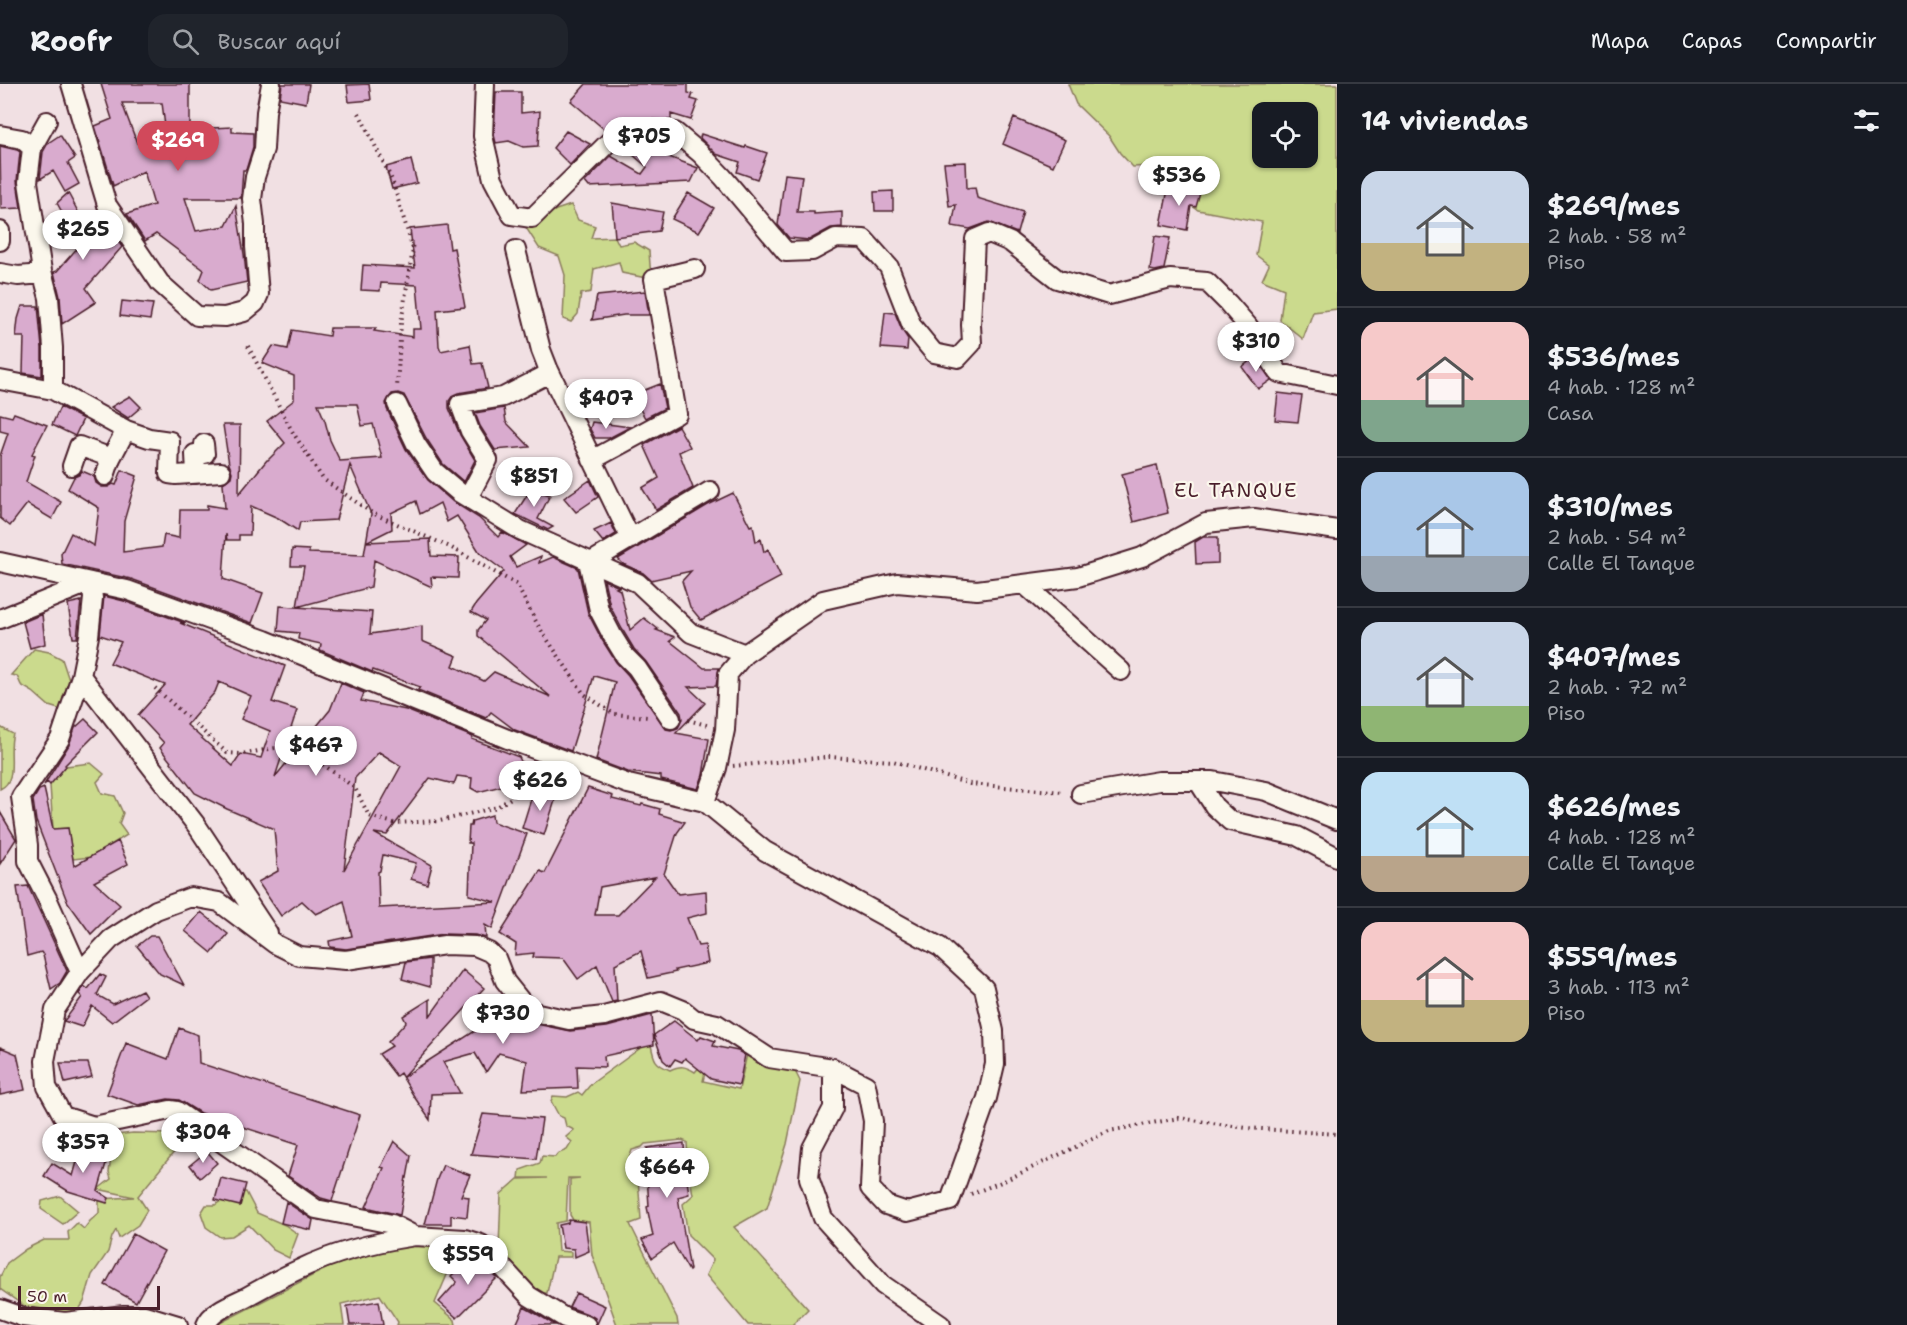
<!DOCTYPE html>
<html lang="es">
<head>
<meta charset="utf-8">
<style>
	:root { --surface:#171b24; --page:#20242c; --text:#f1f3f6; --muted:#9ea1a6; --line:#363941; --accent:#d1495b }
	body { margin:0; font-family:"Shantell Sans",sans-serif; background:var(--page); color:var(--text); height:100vh; display:flex; flex-direction:column; font-size:22px; white-space:nowrap }
	* { box-sizing:border-box; margin:0 }
	p { font-size:20px; color:var(--muted) }
	.icon { flex:none; width:33px; height:33px; fill:none; stroke:currentColor; stroke-width:2; stroke-linecap:round; stroke-linejoin:round }
	.map { position:relative; flex:1; overflow:hidden }
	.drawer { display:flex; flex-direction:column; background:var(--surface); width:570px }
	.drawer>* { flex:none }
	.buttons { position:absolute; left:1252px; top:18px; display:grid; gap:12px }
	.buttons a { display:grid; place-items:center; width:66px; height:66px; border-radius:12px; background:var(--surface); box-shadow:0 2px 4px #0004; font-size:30px }
	.scale { position:absolute; left:18px; bottom:15px; width:142px; box-sizing:border-box; padding-left:6px; border:3px solid #4a1f2b; border-top:0; font-size:16px; line-height:21px; white-space:nowrap; color:#4a1f2b; -webkit-text-stroke:4px #fbf7ec; paint-order:stroke }
	.price { position:absolute; translate:-50% -51px; padding:0 14px; border-radius:21px; background:#fff; color:#222; font-size:20px; line-height:39px; filter:drop-shadow(0 2px 3px #0008) }
	.price::after { content:''; position:absolute; left:50%; top:36px; width:18px; height:14px; margin-left:-9px; background:inherit; clip-path:polygon(0 0,100% 0,50% 100%) }
	.price.active { background:var(--accent); color:#fff }
	ul { padding:0; list-style:none }
	li { display:flex; align-items:center; gap:18px; height:150px; padding:0 24px }
	li+li { border-top:2px solid var(--line) }
	li span { display:grid; place-items:center; flex:none; width:168px; height:120px; border-radius:18px; color:#555 }
	li>.icon { margin-inline-start:auto }
	span .icon { width:72px; height:72px; fill:#fffc; stroke-width:1 }
	li b { font-size:26px }
	h2 { display:flex; justify-content:space-between; align-items:center; height:72px; padding:0 24px; font-size:26px }
	header { display:flex; align-items:center; gap:36px; box-sizing:border-box; height:84px; padding:0 30px; background:var(--surface); border-bottom:2px solid var(--line) }
	header strong { font-size:28px }
	nav { display:flex; gap:33px; margin-inline-start:auto; font-size:21px }
	.search { width:420px; height:54px; background:var(--page); display:flex; align-items:center; gap:15px; box-sizing:border-box; padding:0 21px; border-radius:18px; color:var(--muted); font-size:22px }
	main { display:flex; flex:1; min-height:0 }
	.map>svg:first-child { display:block }
</style>
</head>
<body>
<header>
<strong>Roofr</strong>
<div class="search"><svg class="icon" aria-label="search" viewBox="0 0 24 24"><circle cx="10" cy="10" r="6"/><path d="M15 15l6 6"/></svg>Buscar aquí</div>
<nav><a>Mapa</a><a>Capas</a><a>Compartir</a></nav>
</header>
<main>
<div class="map">
<svg width="1337" height="1241" viewBox="0 0 1337 1241">
	<rect width="100%" height="100%" fill="#f1e0e3"/>
	<filter id="ink" filterUnits="userSpaceOnUse"><feTurbulence type="fractalNoise" baseFrequency=".0167" numOctaves="2"/><feDisplacementMap in="SourceGraphic" scale="12" xChannelSelector="R" yChannelSelector="G"/><feConvolveMatrix kernelMatrix="1 2 1 2 8 2 1 2 1" color-interpolation-filters="sRGB"/></filter>
	<g filter="url(#ink)">
		<path fill="#cbda8d" stroke="#8a7c5c" stroke-width="1.5" fill-rule="evenodd" d="M1068 0H1337V225L1313 228 1303 255 1280 236 1284 205 1262 196 1269 181 1256 171 1262 138 1198 126 1189 120 1196 106 1184 95 1173 81 1133 83 1120 69 1109 52 1076 20ZM1263 28H1308V74H1263Z
			M571 121 578 136 595 142 591 154 615 153 619 161 634 158 649 167 651 195 622 189 619 178 594 185 591 208 581 210 578 230 571 238 563 235 565 191 559 172 539 164 525 142 556 126Z
			M34 565 49 568 62 575 71 602 65 627 49 622 33 608 21 601 17 592 11 591Z
			M0 643 13 650C7 667 19 697 0 705Z
			M91 679 104 690 97 698 102 709 115 712 123 729 119 740 127 751 91 773 73 775 68 744 53 745 50 701 66 682Z
			M646 960 651 961C654 976 655 980 670 986 681 981 685 982 695 988L709 972 703 997 739 1005 748 966 793 983 800 997 787 1060 767 1124 734 1143 808 1225 792 1241H748L706 1191 713 1176 688 1151 683 1120 693 1111 688 1081 687 1058 682 1056 645 1060 642 1063 632 1066 627 1081 638 1094 641 1136 630 1140 677 1234 678 1241H617L592 1171 589 1138 573 1136 570 1131V1095L580 1094H568L566 1137 556 1139 558 1167 571 1168V1173H555L547 1209H534L512 1189 499 1163 501 1110 518 1095 547 1094H519L520 1086 540 1079 542 1072 555 1073 557 1070 567 1066 572 1058 566 1053 574 1046 566 1042 564 1034 559 1032 551 1017 553 1012 567 1013 578 1008 582 1011 591 1000Z
			M133 1049 172 1050 193 1063 175 1067 138 1112 147 1126 138 1141 119 1154 116 1146 112 1153 108 1168 92 1191 84 1218 75 1232 40 1233 0 1205V1193L7 1179 26 1165 44 1156H69L68 1148 77 1139 84 1145 90 1137 99 1129V1115L134 1113 98 1105 111 1095 109 1088 112 1066 107 1061V1052Z
			M234 1108H246L257 1129 285 1141 298 1150 289 1174 273 1166 249 1141 232 1152 220 1153 206 1143 201 1129 206 1121H215Z
			M60 1112 78 1127 63 1140 41 1125 42 1117Z
			M409 1157 475 1163 447 1191 435 1219 455 1236 456 1241H397L398 1238 380 1211 341 1220 344 1241H216L329 1183Z"/>
		<path fill="#d9abce" stroke="#4a1f2b" stroke-width="1.5" fill-rule="evenodd" d="M101 0H190V45L232 43V48L253 49V63L246 86H243L241 114H185L196 147 226 142 236 122 244 170 247 198 211 206 200 196 204 186 156 150 145 157 127 130 154 121 144 87 113 102V101L95 42 112 35ZM122 19H162L166 50 137 59Z
			M282 0H309L306 19 280 14Z
			M369 0 371 16 349 18 347 1Z
			M586 0H688V9L693 10 691 15 698 17 691 36 671 30V36L639 35 605 46 571 17Z
			M496 8H521V29L540 27 538 62 523 63 509 57 496 59 494 51Z
			M1014 34 1065 56 1053 82 1003 60Z
			M566 47 590 60 570 81 553 64Z
			M701 50 745 64 746 62 767 69 757 95 737 88 740 78 716 70 700 54Z
			M60 51 75 74 68 79 79 100 65 108 53 87 40 95 43 68 48 59Z
			M643 57 669 59V73L698 84 691 98 589 103 585 98 611 72 642 90 647 83 624 63Z
			M0 62 17 66 20 68 17 97 21 124 1 125Z
			M411 76 417 99 392 105 386 83Z
			M966 78 967 104 975 103 977 114 1023 128 1017 149 989 138 970 145 952 142 956 121 949 122 944 79Z
			M785 90 802 92 797 128H814V130L842 128V143L831 144 809 156 789 154 778 141Z
			M1169 100 1200 109 1196 123 1191 122 1187 146 1161 141Z
			M893 107V127H875L874 108Z
			M68 109 90 150 99 140 105 138 122 163 86 204 96 218 62 240 60 213 54 188 57 187 80 161 57 119Z
			M688 109 714 124 699 148 672 135Z
			M612 119 663 128 659 147 615 153Z
			M447 141 450 165 454 164 465 223 437 226 439 262 441 267 470 261 473 280 482 279 488 304 458 309 453 311 449 317V324L460 351 475 376 464 398 443 380 426 354 404 311 398 309 392 310 386 319 387 325 406 365 428 396 453 418 479 434 498 453 502 448 526 461 510 473 516 483 541 472 539 479 553 473 578 484 588 529 602 556 616 578 628 591 666 645 671 646 678 644 682 635 681 629 646 578 634 565 622 545 610 522 604 496 619 503 616 504 620 506 630 546 644 534 658 545 656 546 675 553 670 557 704 584H719L716 602 688 603 705 619 676 649 709 655 703 691 698 705 661 696V692L628 688 596 676 615 598 594 592 571 667 515 646 491 628 486 634 418 606 420 603 373 586 372 588 320 566 321 560 298 555 299 549 278 547 280 522 372 528 370 550 422 542V557L457 572 453 582 484 597 494 588 551 613 478 552V546L486 536 471 528 476 520 504 487 480 469 457 432 447 438 440 419 420 430 416 417 391 429 392 445 366 458 430 455 431 472 459 473 458 494 431 493 432 503 374 476 371 503 297 523 304 482H291L292 465 309 466V469L364 471 371 430 350 381 336 436 300 438 298 447 278 434 251 422 250 451H239V456H227L226 450 223 495 263 509 252 539 131 495 62 480 61 470 71 449 94 462 99 424 68 405 74 393 79 391 82 387 94 392 96 399 102 403H108L113 400 116 401 122 386 137 392 124 437 123 468 162 463 164 451 179 454 180 426H207V421L225 424 223 399 231 393 232 388 229 380 223 341H240L239 410 267 376H268L285 359 267 337 294 316V292L262 279 273 262 288 265 292 246 329 252 330 244H376L374 247 413 253V245H421L417 201 381 199 380 207 361 206 363 181 415 184 410 145ZM318 320H357L362 342 373 340 382 374 340 377 330 356 325 337Z
			M1155 152 1170 154 1164 185 1155 187 1150 186Z
			M645 207 649 231H624L592 236 597 212Z
			M122 217 153 220 150 236 120 232Z
			M22 222H38L42 264V292L23 289 24 253H16L18 235Z
			M885 228 895 229 902 246 908 255 907 266 881 264Z
			M1233 243 1239 249 1253 270 1248 277 1222 258Z
			M1255 273 1271 296 1258 305 1242 283Z
			M660 300 665 324 645 334 632 311Z
			M1278 309 1302 312 1298 338 1275 336Z
			M130 312 141 323 128 334 111 323Z
			M60 323 83 335 75 352 52 341Z
			M504 324 506 338 530 363 495 366 480 342 475 329Z
			M14 329 47 341 32 370 35 371 26 398 61 418 52 435 27 420 10 442 0 434V372L8 349 0 347V330L12 333Z
			M592 338 630 343 609 354H595L590 345Z
			M678 342 690 363 679 368 693 404 656 426 642 404 659 394 644 361Z
			M1157 381 1168 429 1134 438 1122 390Z
			M590 396 598 413 576 428 564 414Z
			M531 405 550 411 538 435 553 443 548 446 515 430Z
			M733 409 750 442 753 441 756 458 761 455 764 468 768 465 781 493 701 536 690 523 682 497 691 487 651 496 643 489 623 480 618 475 708 421Z
			M611 439 616 450 603 458 594 447Z
			M1203 453H1218V479L1196 480 1195 458Z
			M104 512 124 517 185 539H180L285 582 272 618 297 626 275 693 330 626 341 599 364 609 361 617 406 626 473 653 472 655 519 673 529 695 478 708 471 704 472 694 457 692 454 700 430 694 387 751 374 749 432 781 427 800 411 795 416 779 383 771 380 787 378 788 379 824 496 818 469 811 471 759H468L469 742H471L472 737 492 731 493 738 527 750 492 845 485 841 486 854 475 851 444 850 346 865 330 863 329 857 352 852 344 817 316 830 302 817 281 832 258 798 278 787 274 745 227 725 195 709 160 664 164 659 138 631 165 601 110 579 121 558 100 551ZM219 598 251 612 241 635 270 647 261 674 241 670 233 682 187 641 215 608ZM379 668 401 682 344 786 355 694Z
			M81 517 77 554H73L68 520Z
			M42 530 45 560 30 564 23 538Z
			M85 635 98 648 65 681 66 682 50 701 47 698 44 701 69 661 75 644Z
			M44 704 53 745 68 744 74 782 118 757 128 780 94 798 120 821 91 850 67 817 36 737 33 716 39 706Z
			M559 704 544 751 522 744 531 715Z
			M588 704 613 712 612 715 641 722 642 720 660 725 659 730 685 738 677 749 664 790 678 810 706 807 707 829 687 834 698 862 705 861 708 879 675 886 676 888 648 894 641 867 615 880 617 917 612 918 597 881 578 895 563 874 533 873 534 869 515 871 516 860 500 850 540 787 545 789ZM655 793 618 831H595L600 803Z
			M0 728 16 755 0 780Z
			M28 802 67 887 60 899 51 905 43 871 41 868 27 872 17 803Z
			M201 828 228 850 212 869 185 847Z
			M150 852H157L184 901 160 890 137 862Z
			M430 875V903L402 895 406 878Z
			M463 886 484 904 403 993 511 924 527 938 570 947 607 943 652 931 654 961 604 972 605 983 577 982 578 1004 523 1006 527 977 499 969 486 988 475 969 443 978 460 1009 431 1010 430 1036 415 1014 400 989 396 992 379 970 392 962 388 958 406 938 403 932 430 915V932Z
			M100 890 106 893 97 911 113 920 142 906 146 912 112 938 92 922 82 943 64 937 82 913 79 910 84 902 88 905Z
			M674 937 698 956 701 952 715 957 713 962 738 967 745 971 739 1001 711 995 685 974 682 978 675 975 670 982 663 976 654 951Z
			M179 944 198 951 199 979 360 1031 332 1117 321 1114 288 1092 298 1061 200 1029 179 1016 168 1015 138 1021 107 1010 126 959 168 975Z
			M0 963 17 970 25 1006 0 1011Z
			M60 979H88L92 993 65 999Z
			M483 1030 542 1035 536 1075 471 1070Z
			M394 1057 411 1072 407 1094 406 1093 400 1131 366 1123 384 1084 381 1083Z
			M684 1059 685 1083 689 1110 678 1113 690 1186 689 1187 673 1159 652 1174 642 1156 653 1152 647 1123 649 1122 647 1091 650 1090 647 1064Z
			M82 1060 109 1069 98 1107 109 1114 107 1119 68 1107 44 1092 52 1079 73 1092Z
			M207 1067 217 1079 200 1094 190 1081Z
			M443 1081 470 1091 461 1112 469 1113 467 1133 451 1131V1140H425L437 1095Z
			M221 1094 246 1100 240 1122 215 1116Z
			M286 1118 313 1136 311 1146 281 1139Z
			M569 1136 585 1138 589 1167 575 1173 574 1165 563 1164 559 1141 568 1139Z
			M133 1150 164 1167 136 1218 105 1201Z
			M473 1170 497 1194 457 1234 439 1218 457 1198 451 1192Z
			M576 1209 605 1222 597 1240 595 1234 590 1231 569 1223Z
			M379 1217 383 1241H350L347 1222Z
			M524 1223 542 1233 555 1241H516Z"/>
		<g fill="none" stroke-linecap="round" stroke-linejoin="round">
			<defs>
				<path id="minor" d="M71 0 107 121 160 199 197 232 225 233 244 228 255 219 259 210 255 163V140L252 115 255 93 264 65 266 28 271 0
					M485 0 483 52 493 95 512 131 532 134 612 55 642 46 675 48 700 69 723 93 786 168 812 167 836 154 864 155 889 183 912 242 934 269 958 274 972 259 971 241 975 155 989 149 1010 158 1057 195 1109 211 1170 195 1207 198 1228 219 1248 242 1279 289 1337 301
					M47 37 32 64 28 98 42 187 49 214 53 264V306
					M0 51 22 55 32 64
					M0 147V157
					M0 189 18 192 43 190
					M547 282 631 455
					M0 296 53 306 126 346
					M397 320 416 360 435 388 460 409 520 446 638 499 691 549 745 570
					M111 374 126 346 149 354 170 357 169 390 176 391 221 388
					M592 376 677 330 654 195 695 185
					M72 382 79 362 111 374 105 392
					M196 390 195 370H205L204 360
					M468 414 488 376 470 347 460 320 503 313 550 289 541 266 516 166
					M588 477 599 526 612 551 625 572 637 584 671 635
					M0 478 127 506 265 556 510 656 628 700 705 718 765 767 940 863 984 904 994 947 995 980 987 1014 950 1117 907 1128 886 1121 870 1104 873 1037 866 1001 833 984 769 974 717 940 694 935 683 926 661 917 604 932 569 936 529 927 505 897 496 874 489 868 475 862 445 861 346 876 299 872 275 860 219 818 191 813 156 826 111 855 80 888 55 926 45 977 47 1003 63 1032 94 1042 170 1026 177 1027 316 1125 392 1140 415 1152C376 1158 335 1168 300 1185 282 1193 264 1203 246 1213 234 1219 211 1227 206 1241
					M591 478 710 407
					M1024 500 1121 587
					M0 535 91 498 93 514 89 552 81 592 60 655 21 713 28 761V777L47 814 80 888
					M81 592 197 742 268 849
					M1198 697 1214 722 1230 737 1297 752 1337 773
					M1081 710 1159 697H1213L1266 707 1337 736
					M705 718 717 684 725 646 728 590 745 570 823 516 897 499 977 506 1078 493 1142 473 1206 439 1254 434 1337 446
					M833 984V1024L812 1064 809 1094 823 1134 883 1201 941 1241
					M415 1152 465 1155 481 1160 529 1212 565 1234 586 1241
					M0 1225 23 1233 65 1238 124 1231H145L178 1241"/>
			</defs>
			<use href="#minor" stroke="#4a1f2b" stroke-width="22"/>
			<path stroke="#4a1f2b" stroke-width="4" stroke-dasharray="1.5 4.5" stroke-linecap="butt" d="M359 29 392 96 413 165 401 239 397 304
				M248 262 292 347 323 395 372 429 450 463 516 500 539 543 584 610 614 630 648 633
				M155 604 227 669 241 670 287 662 325 682 355 704 369 732 394 739 440 737 465 731 497 723 548 690
				M688 636 710 642
				M733 682 829 673 893 677 970 700 1063 708
				M971 1110 1004 1097 1109 1047 1179 1034 1246 1044 1337 1050"/>
			<use href="#minor" stroke="#fbf7ec" stroke-width="18"/>
		</g>
	</g>
	<g text-anchor="middle" stroke-width="4.5" stroke-linejoin="round" paint-order="stroke">
		<g font-size="20" letter-spacing="1.5" fill="#4a1f2b" stroke="#fbf7ec">
			<text x="1236" y="413">EL TANQUE</text>
		</g>
	</g>
</svg>
<div class="buttons">
<a><svg class="icon" aria-label="locate" viewBox="0 0 24 24"><circle cx="12" cy="12" r="6"/><path d="M12 2v4M12 18v4M2 12h4M18 12h4"/></svg></a>
</div>
<div class="scale">50 m</div>
<b class="price" style="left:644px;top:84px">$705</b>
<b class="price active" style="left:178px;top:88px">$269</b>
<b class="price" style="left:1179px;top:123px">$536</b>
<b class="price" style="left:83px;top:177px">$265</b>
<b class="price" style="left:1256px;top:289px">$310</b>
<b class="price" style="left:606px;top:346px">$407</b>
<b class="price" style="left:534px;top:424px">$851</b>
<b class="price" style="left:316px;top:693px">$467</b>
<b class="price" style="left:540px;top:728px">$626</b>
<b class="price" style="left:503px;top:961px">$730</b>
<b class="price" style="left:203px;top:1080px">$304</b>
<b class="price" style="left:83px;top:1090px">$357</b>
<b class="price" style="left:667px;top:1115px">$664</b>
<b class="price" style="left:468px;top:1202px">$559</b>
</div>
<section class="drawer">
<h2>14 viviendas<svg class="icon" aria-label="filters" viewBox="0 0 24 24"><path d="M4 7h16M4 17h16"/><circle cx="9" cy="7" r="2"/><circle cx="15" cy="17" r="2"/></svg></h2>
<ul>
<li><span style="background:linear-gradient(#c9d6e8 60%,#c2b280 0)"><svg class="icon" aria-label="home" viewBox="0 0 24 24"><path d="M3 11l9-7 9 7M6 9v11h12V9"/></svg></span><div><b>$269/mes</b><p>2 hab. · 58 m²</p><p>Piso</p></div></li>
<li><span style="background:linear-gradient(#f6c9c9 65%,#7fa58c 0)"><svg class="icon" aria-label="home" viewBox="0 0 24 24"><path d="M3 11l9-7 9 7M6 9v11h12V9"/></svg></span><div><b>$536/mes</b><p>4 hab. · 128 m²</p><p>Casa</p></div></li>
<li><span style="background:linear-gradient(#a9c7e8 70%,#9aa5b1 0)"><svg class="icon" aria-label="home" viewBox="0 0 24 24"><path d="M3 11l9-7 9 7M6 9v11h12V9"/></svg></span><div><b>$310/mes</b><p>2 hab. · 54 m²</p><p>Calle El Tanque</p></div></li>
<li><span style="background:linear-gradient(#c9d6e8 70%,#8fb573 0)"><svg class="icon" aria-label="home" viewBox="0 0 24 24"><path d="M3 11l9-7 9 7M6 9v11h12V9"/></svg></span><div><b>$407/mes</b><p>2 hab. · 72 m²</p><p>Piso</p></div></li>
<li><span style="background:linear-gradient(#bfe0f5 70%,#b9a48a 0)"><svg class="icon" aria-label="home" viewBox="0 0 24 24"><path d="M3 11l9-7 9 7M6 9v11h12V9"/></svg></span><div><b>$626/mes</b><p>4 hab. · 128 m²</p><p>Calle El Tanque</p></div></li>
<li><span style="background:linear-gradient(#f6c9c9 65%,#c2b280 0)"><svg class="icon" aria-label="home" viewBox="0 0 24 24"><path d="M3 11l9-7 9 7M6 9v11h12V9"/></svg></span><div><b>$559/mes</b><p>3 hab. · 113 m²</p><p>Piso</p></div></li>
</ul>
</section>
</main>
</body>
</html>
